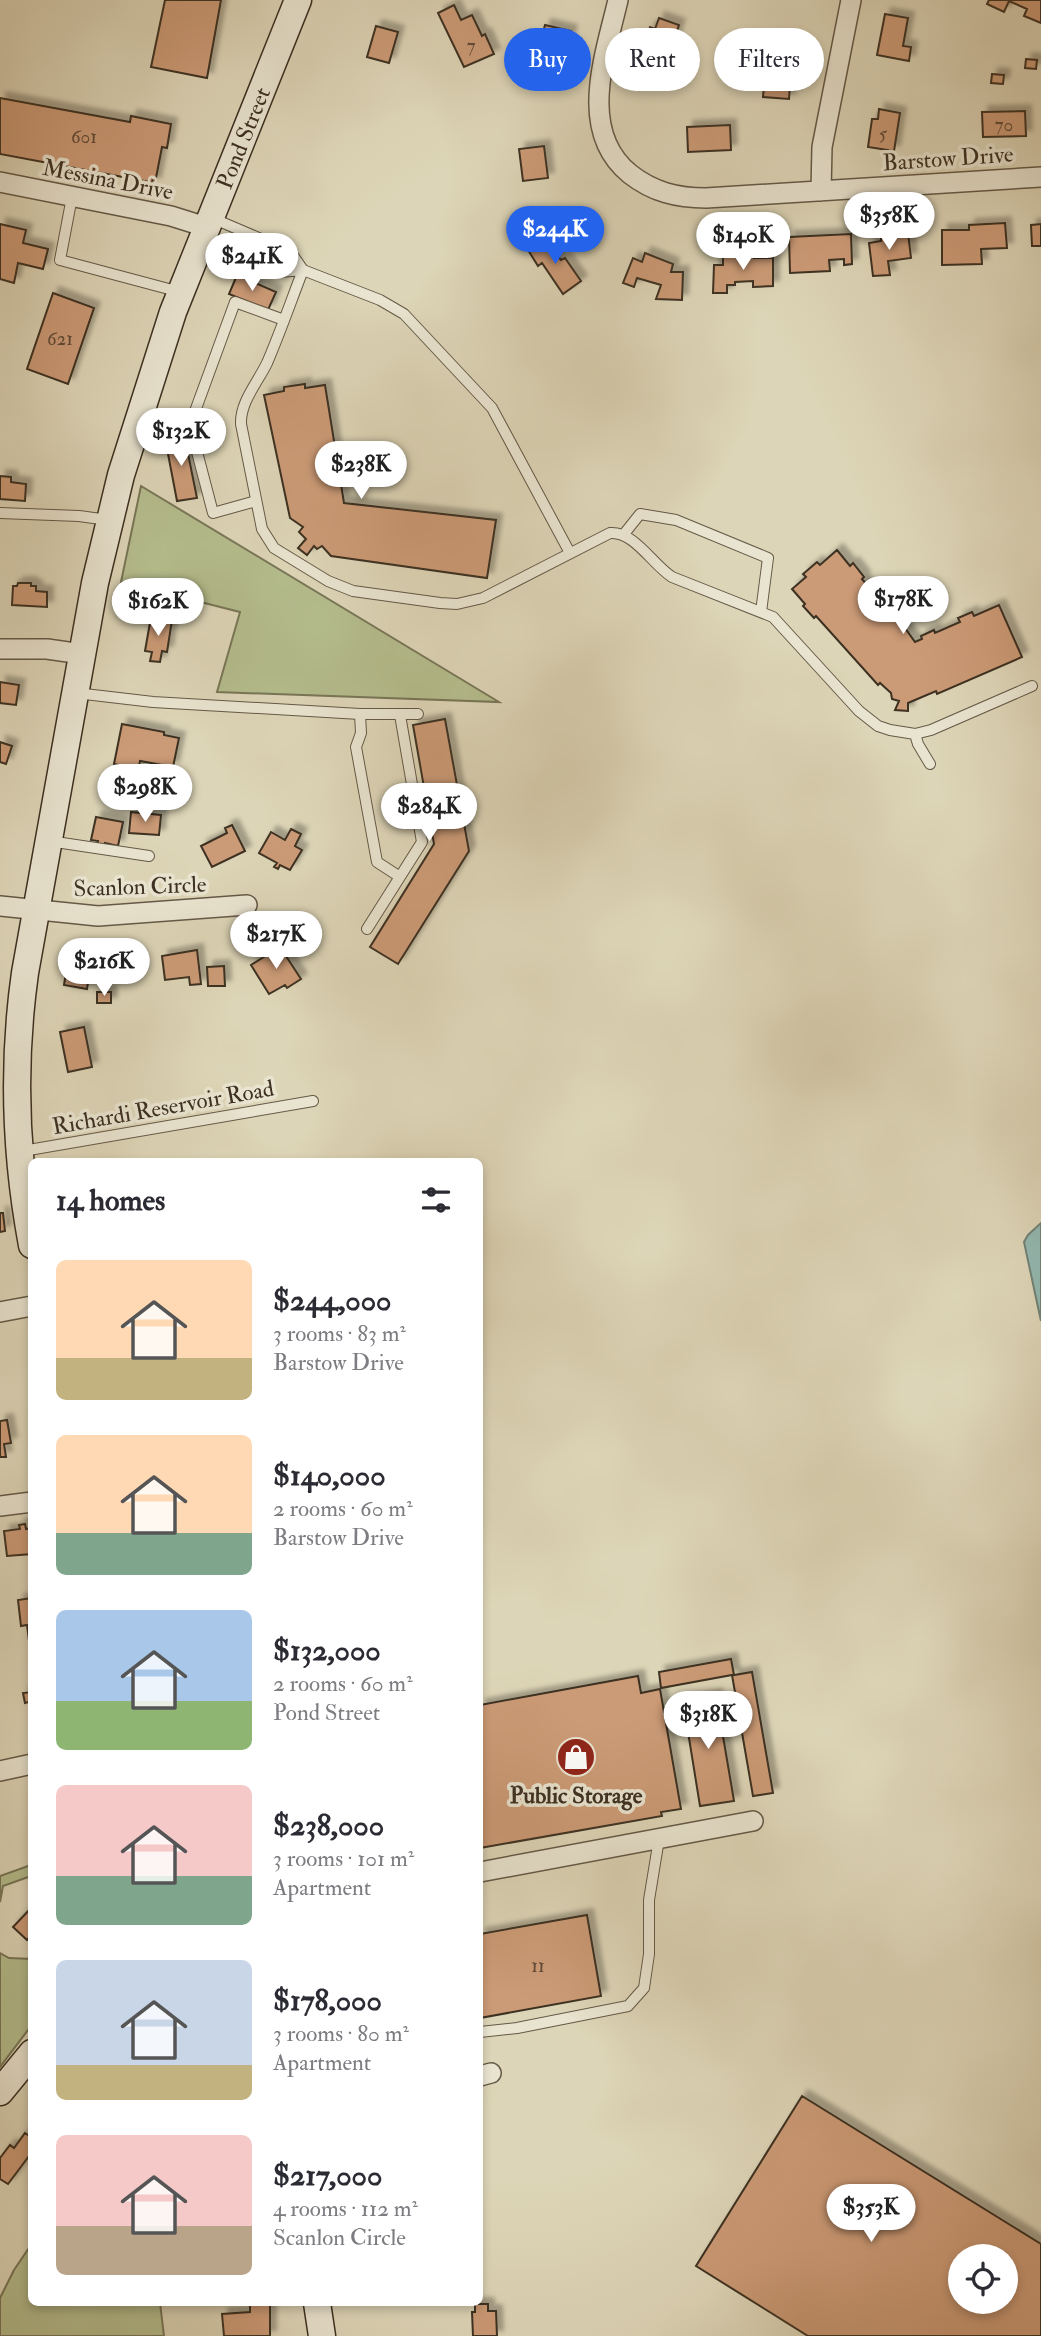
<!DOCTYPE html>
<html lang="en">
<head>
<meta charset="utf-8">
<style>
	:root { --surface:#fff; --page:#f2f2f3; --text:#2b2b33; --muted:#7c7c81; --accent:#2563eb }
	body { margin:0; font-family:"IM FELL Double Pica",serif; background:var(--page); color:var(--text); height:100vh; display:flex; flex-direction:column; font-size:26px; white-space:nowrap }
	* { box-sizing:border-box; margin:0 }
	p { font-size:23px; color:var(--muted) }
	.icon { flex:none; width:38px; height:38px; fill:none; stroke:currentColor; stroke-width:2; stroke-linecap:round; stroke-linejoin:round }
	.map { position:relative; flex:1; overflow:hidden }
	.panel { position:absolute; left:28px; top:1158px; width:455px; height:1148px; display:flex; flex-direction:column; background:var(--surface); border-radius:10px; box-shadow:0 4px 10px #0003 }
	.panel>* { flex:none }
	.hud { position:absolute; left:504px; top:28px; width:430px; height:63px; display:flex; gap:14px }
	.buttons { position:absolute; left:948px; top:2244px; display:grid; gap:14px }
	.buttons a { display:grid; place-items:center; width:70px; height:70px; border-radius:50%; background:var(--surface); box-shadow:0 4px 10px #0003; font-size:35px }
	.price { position:absolute; translate:-50% -60px; padding:0 16px; border-radius:24px; background:#fff; color:#222; font-size:23px; line-height:46px; filter:drop-shadow(0 2px 4px #0008) }
	.price::after { content:''; position:absolute; left:50%; top:42px; width:21px; height:16px; margin-left:-10px; background:inherit; clip-path:polygon(0 0,100% 0,50% 100%) }
	.price.active { background:var(--accent); color:#fff }
	ul { padding:0; list-style:none }
	li { display:flex; align-items:center; gap:21px; height:175px; padding:0 28px }
	li span { display:grid; place-items:center; flex:none; width:196px; height:140px; border-radius:10px; color:#555 }
	li>.icon { margin-inline-start:auto }
	span .icon { width:84px; height:84px; fill:#fffc; stroke-width:1 }
	li b { font-size:30px }
	h2 { display:flex; justify-content:space-between; align-items:center; height:84px; padding:0 28px; font-size:30px }
	.chip { padding:0 24px; border-radius:32px; background:var(--surface); box-shadow:0 4px 10px #0003; font-size:24px; line-height:63px }
	.chip.active { background:var(--accent); color:#fff }
	.map>svg:first-child { display:block }
</style>
</head>
<body>
<div class="map">
<svg width="1041" height="2336" viewBox="0 0 1041 2336">
	<defs>
		<filter id="shadow"><feDropShadow dx="6" dy="-6" stdDeviation="2" flood-color="#0004"/></filter>
	</defs>
	<rect width="100%" height="100%" fill="#ddd5b7"/>
	<filter id="stains"><feTurbulence type="fractalNoise" baseFrequency=".00286" numOctaves="4"/><feColorMatrix values="0 0 0 0 .2 0 0 0 0 .09 0 0 0 0 .02 0 0 0 .5 -.17"/></filter>
	<radialGradient id="worn" r=".72"><stop offset=".6" stop-color="#630" stop-opacity="0"/><stop offset="1" stop-color="#630" stop-opacity=".3"/></radialGradient>
	<path fill="#b4bc8c" stroke="#787657" stroke-width="2" d="M141 486 499 702 217 692 240 612 121 582Z
		M31 1865V1876L3 1886 0 1902V1876Z
		M0 1953 9 1958 32 1959 31 2026 0 2067Z
		M31 2245 32 2303H160L164 2336H0V2298L14 2270Z"/>
	<path fill="#93b8b0" stroke="#718277" stroke-width="2" d="M1041 1223V1321L1024 1242 1028 1235Z"/>
	<path fill="#cb9a76" stroke="#3d3022" stroke-width="2" fill-rule="evenodd" filter="url(#shadow)" d="M165 0H221L207 78 151 67Z
		M989 0H1041V23L1024 16 1027 9 1009 1 1004 12 987 4Z
		M454 5 461 20 472 15 482 36 485 34 494 54 464 67 438 13Z
		M885 14 908 18 903 46 911 47 909 61 877 55Z
		M659 18 679 25 666 61 642 53 650 27 655 29Z
		M545 25 571 31 563 59 553 56 551 66 535 62Z
		M376 26 398 32 389 63 367 57Z
		M755 58 787 61V72H791L789 99 763 97 765 74 754 73Z
		M1026 59 1037 60 1036 69 1025 68Z
		M992 74 1004 75 1003 84 991 83Z
		M0 98 130 122 131 116 171 124 167 148 162 147 155 183 0 154Z
		M879 109 900 113 894 151 868 147 872 119H878Z
		M1025 111 1026 136 983 137 982 112Z
		M730 125 731 150 688 152 687 127Z
		M544 146 548 178 523 181 519 149Z
		M1005 223 1007 248 981 249 982 264 942 265V230H969V225Z
		M0 224 26 230 23 243 48 249 43 269 18 263 14 283 0 279Z
		M1041 224V246H1032L1031 225Z
		M908 233 911 258 888 261 890 275 873 276 869 243 881 241V236Z
		M851 234 852 264 844 265V259L829 260 830 271 790 273 789 237Z
		M543 238 561 260 565 258 581 281 563 294 542 263 538 266 528 250Z
		M645 253 673 264 671 272H683L682 300 656 299 661 285 637 278 634 287 623 283 633 258 642 262Z
		M754 255V258H773V286L753 287V281L735 282V285H727V293H713L714 265H723V256Z
		M237 275 276 292 268 310 229 294Z
		M53 293 94 308 68 384 27 369Z
		M305 384V388L325 385 344 503 496 520 487 578 331 556 322 546 317 549 314 546 307 555 298 548 306 539 299 532 303 527 290 518 264 395 284 391V387Z
		M184 434 197 498 177 501 165 438Z
		M0 476 11 477V482L26 484 25 501 0 499Z
		M837 550 850 566 853 563 864 577 862 579 893 616 895 614 915 642 922 639 921 636 934 630 935 633 960 622 958 618 972 612 974 616 999 605 1022 657 937 694 936 691 908 703V711L895 710 899 701 892 699 891 693 880 683 878 685 816 616 814 618 803 606 805 604 792 589 806 577 803 574 817 562 820 565Z
		M18 583H31V586H36V591L47 592V607L12 605 13 586H17Z
		M151 617 172 620 167 652 162 651 160 662 150 661 152 652 145 651Z
		M0 682 19 685 16 705 0 703Z
		M445 719 469 851 398 964 370 947 434 844 413 725Z
		M122 724 164 732V735L179 738 173 767 140 761 138 771 129 770 128 773 118 771 119 765 114 764Z
		M0 742 12 746 6 764 0 762Z
		M131 812 161 815 159 835 129 833Z
		M96 817 123 822 118 846 105 843 104 847 97 846 98 841 91 840Z
		M232 825 245 851 212 867 201 846 227 833 225 828Z
		M291 829 301 834 295 846 302 850 290 870 280 865 278 869 274 867 277 863 259 853 271 832 285 840Z
		M280 947 301 979 287 988 285 985 269 994 251 965Z
		M197 950 201 984 190 985 189 977 165 980 162 956Z
		M69 954 92 957 87 989 64 985Z
		M224 966 225 986H208L207 967Z
		M97 992H111V1003H97Z
		M84 1027 92 1067 68 1072 60 1032Z
		M0 1213H3L5 1231 0 1232Z
		M7 1420 11 1443 4 1444 6 1457H0V1421Z
		M25 1524 26 1529 32 1528V1554L7 1556 4 1531 20 1529 19 1525Z
		M32 1598V1641H29L27 1625 21 1626 18 1600Z
		M731 1659 734 1675 752 1672 773 1793 753 1796 732 1675 661 1688 659 1672Z
		M638 1676 641 1693 660 1689 681 1809 661 1812 662 1816 480 1848V1705Z
		M32 1692V1701L25 1703 23 1693Z
		M716 1695 734 1801 700 1806 683 1701Z
		M32 1907V1935L27 1940 13 1927Z
		M587 1915 601 1996 480 2018V1934Z
		M802 2096 1041 2244V2336H808L696 2266ZM961 2256H1006V2301H961Z
		M25 2133 32 2138V2152L8 2184 0 2179V2158L10 2145 14 2148Z
		M270 2303V2336H224L222 2314 250 2312V2304Z
		M475 2304H488V2311H496L497 2336H473L472 2312H475Z"/>
	<g fill="none" stroke-linecap="round" stroke-linejoin="round">
		<defs>
			<path id="lane" d="M72 197 60 260 180 292
				M212 218 282 248 292 254 303 270
				M201 241 271 269 280 272 303 270 380 300 404 314 492 408 570 553
				M303 270C291 301 280 333 267 363 258 382 240 402 241 424L262 529 274 548 328 581 353 591 440 603 457 604 483 598 610 533C634 531 652 564 672 577L773 617 859 711 878 726 890 730 915 734 931 730 1032 686
				M256 501 213 513 190 425 235 302 284 320
				M0 513 79 516 108 520
				M624 534 640 514 676 520 768 558 761 612
				M76 693 153 702 360 714H418
				M360 714 361 733 356 747 377 862 400 877
				M915 734 918 744 930 764
				M49 841 149 856
				M367 929 422 842 400 715
				M23 1151 313 1101
				M480 2032 517 2028 628 2006 644 1988 649 1954V1900L659 1839"/>
			<path id="street" d="M618 0C605 56 577 131 630 174 653 192 677 198 706 198L1041 177
				M0 182 171 216 206 227
				M821 191 822 147 851 0
				M0 649H47L82 654
				M0 906 98 916 247 905
				M0 1312 32 1306
				M0 1506 32 1502
				M0 1771 32 1764
				M480 1872 753 1821
				M480 2076 491 2073"/>
			<path id="secondary" d="M32 1245C15 1154 12 1065 25 973L95 583 121 475 173 312 298 0
				M0 2092 32 2053
				M317 2303 322 2336"/>
		</defs>
		<use href="#lane" stroke="#655947" stroke-width="12"/>
		<use href="#street" stroke="#655947" stroke-width="22"/>
		<use href="#secondary" stroke="#3d3022" stroke-width="29"/>
		<use href="#lane" stroke="#e9e4d0" stroke-width="10"/>
		<use href="#street" stroke="#e9e4d0" stroke-width="19"/>
		<use href="#secondary" stroke="#e9e4d0" stroke-width="26"/>
	</g>
	<defs>
		<symbol id="shop-disc" viewBox="-11 -11 22 22"><circle r="9.5" fill="#8f2418" stroke="#e9e4d0"/><path d="M-5-2.5h2.3a2.7 3.5 0 0 1 5.4 0H5L5.5 6h-11ZM-1.5-2.5h3a1.5 2.3 0 0 0-3 0Z" fill="#fff"/></symbol>
	</defs>
	<g fill-rule="evenodd">
		<use href="#shop-disc" x="554" y="1735" width="44" height="44"/>
	</g>
	<g text-anchor="middle" stroke-width="7" stroke-linejoin="round" paint-order="stroke">
		<g font-size="19" fill="#604a37">
			<text x="471" y="52">7</text>
			<text x="1004" y="131">70</text>
			<text x="883" y="140">5</text>
			<text x="84" y="143">601</text>
			<text x="60" y="345">621</text>
			<text x="538" y="1972">11</text>
		</g>
		<g font-size="23" fill="#3d3022" stroke="#e9e4d0">
			<text transform="translate(243 138) rotate(-68)" y="8">Pond Street</text>
			<text transform="translate(948 158) rotate(-4)" y="8">Barstow Drive</text>
			<text transform="translate(108 179) rotate(11)" y="8">Messina Drive</text>
			<text transform="translate(140 886) rotate(-2)" y="8">Scanlon Circle</text>
			<text transform="translate(163 1107) rotate(-10)" y="8">Richardi Reservoir Road</text>
		</g>
		<g font-size="23" font-weight="bold" fill="#3d3022" stroke="#e9e4d0">
			<text x="576" y="1803">Public Storage</text>
		</g>
	</g>
	<rect width="100%" height="100%" filter="url(#stains)"/>
	<rect width="100%" height="100%" fill="url(#worn)"/>
</svg>
<div class="buttons">
<a><svg class="icon" aria-label="locate" viewBox="0 0 24 24"><circle cx="12" cy="12" r="6"/><path d="M12 2v4M12 18v4M2 12h4M18 12h4"/></svg></a>
</div>
<b class="price" style="left:889px;top:252px">$358K</b>
<b class="price active" style="left:555px;top:266px">$244K</b>
<b class="price" style="left:743px;top:272px">$140K</b>
<b class="price" style="left:252px;top:293px">$241K</b>
<b class="price" style="left:181px;top:468px">$132K</b>
<b class="price" style="left:361px;top:501px">$238K</b>
<b class="price" style="left:903px;top:636px">$178K</b>
<b class="price" style="left:158px;top:638px">$162K</b>
<b class="price" style="left:145px;top:824px">$298K</b>
<b class="price" style="left:429px;top:843px">$284K</b>
<b class="price" style="left:276px;top:971px">$217K</b>
<b class="price" style="left:104px;top:998px">$216K</b>
<b class="price" style="left:708px;top:1751px">$318K</b>
<b class="price" style="left:871px;top:2244px">$353K</b>
<div class="hud">
<a class="chip active">Buy</a>
<a class="chip">Rent</a>
<a class="chip">Filters</a>
</div>
<section class="panel">
<h2>14 homes<svg class="icon" aria-label="filters" viewBox="0 0 24 24"><path d="M4 7h16M4 17h16"/><circle cx="9" cy="7" r="2"/><circle cx="15" cy="17" r="2"/></svg></h2>
<ul>
<li><span style="background:linear-gradient(#ffd9b3 70%,#c2b280 0)"><svg class="icon" aria-label="home" viewBox="0 0 24 24"><path d="M3 11l9-7 9 7M6 9v11h12V9"/></svg></span><div><b>$244,000</b><p>3 rooms · 83 m²</p><p>Barstow Drive</p></div></li>
<li><span style="background:linear-gradient(#ffd9b3 70%,#7fa58c 0)"><svg class="icon" aria-label="home" viewBox="0 0 24 24"><path d="M3 11l9-7 9 7M6 9v11h12V9"/></svg></span><div><b>$140,000</b><p>2 rooms · 60 m²</p><p>Barstow Drive</p></div></li>
<li><span style="background:linear-gradient(#a9c7e8 65%,#8fb573 0)"><svg class="icon" aria-label="home" viewBox="0 0 24 24"><path d="M3 11l9-7 9 7M6 9v11h12V9"/></svg></span><div><b>$132,000</b><p>2 rooms · 60 m²</p><p>Pond Street</p></div></li>
<li><span style="background:linear-gradient(#f6c9c9 65%,#7fa58c 0)"><svg class="icon" aria-label="home" viewBox="0 0 24 24"><path d="M3 11l9-7 9 7M6 9v11h12V9"/></svg></span><div><b>$238,000</b><p>3 rooms · 101 m²</p><p>Apartment</p></div></li>
<li><span style="background:linear-gradient(#c9d6e8 75%,#c2b280 0)"><svg class="icon" aria-label="home" viewBox="0 0 24 24"><path d="M3 11l9-7 9 7M6 9v11h12V9"/></svg></span><div><b>$178,000</b><p>3 rooms · 80 m²</p><p>Apartment</p></div></li>
<li><span style="background:linear-gradient(#f6c9c9 65%,#b9a48a 0)"><svg class="icon" aria-label="home" viewBox="0 0 24 24"><path d="M3 11l9-7 9 7M6 9v11h12V9"/></svg></span><div><b>$217,000</b><p>4 rooms · 112 m²</p><p>Scanlon Circle</p></div></li>
</ul>
</section>
</div>
</body>
</html>
